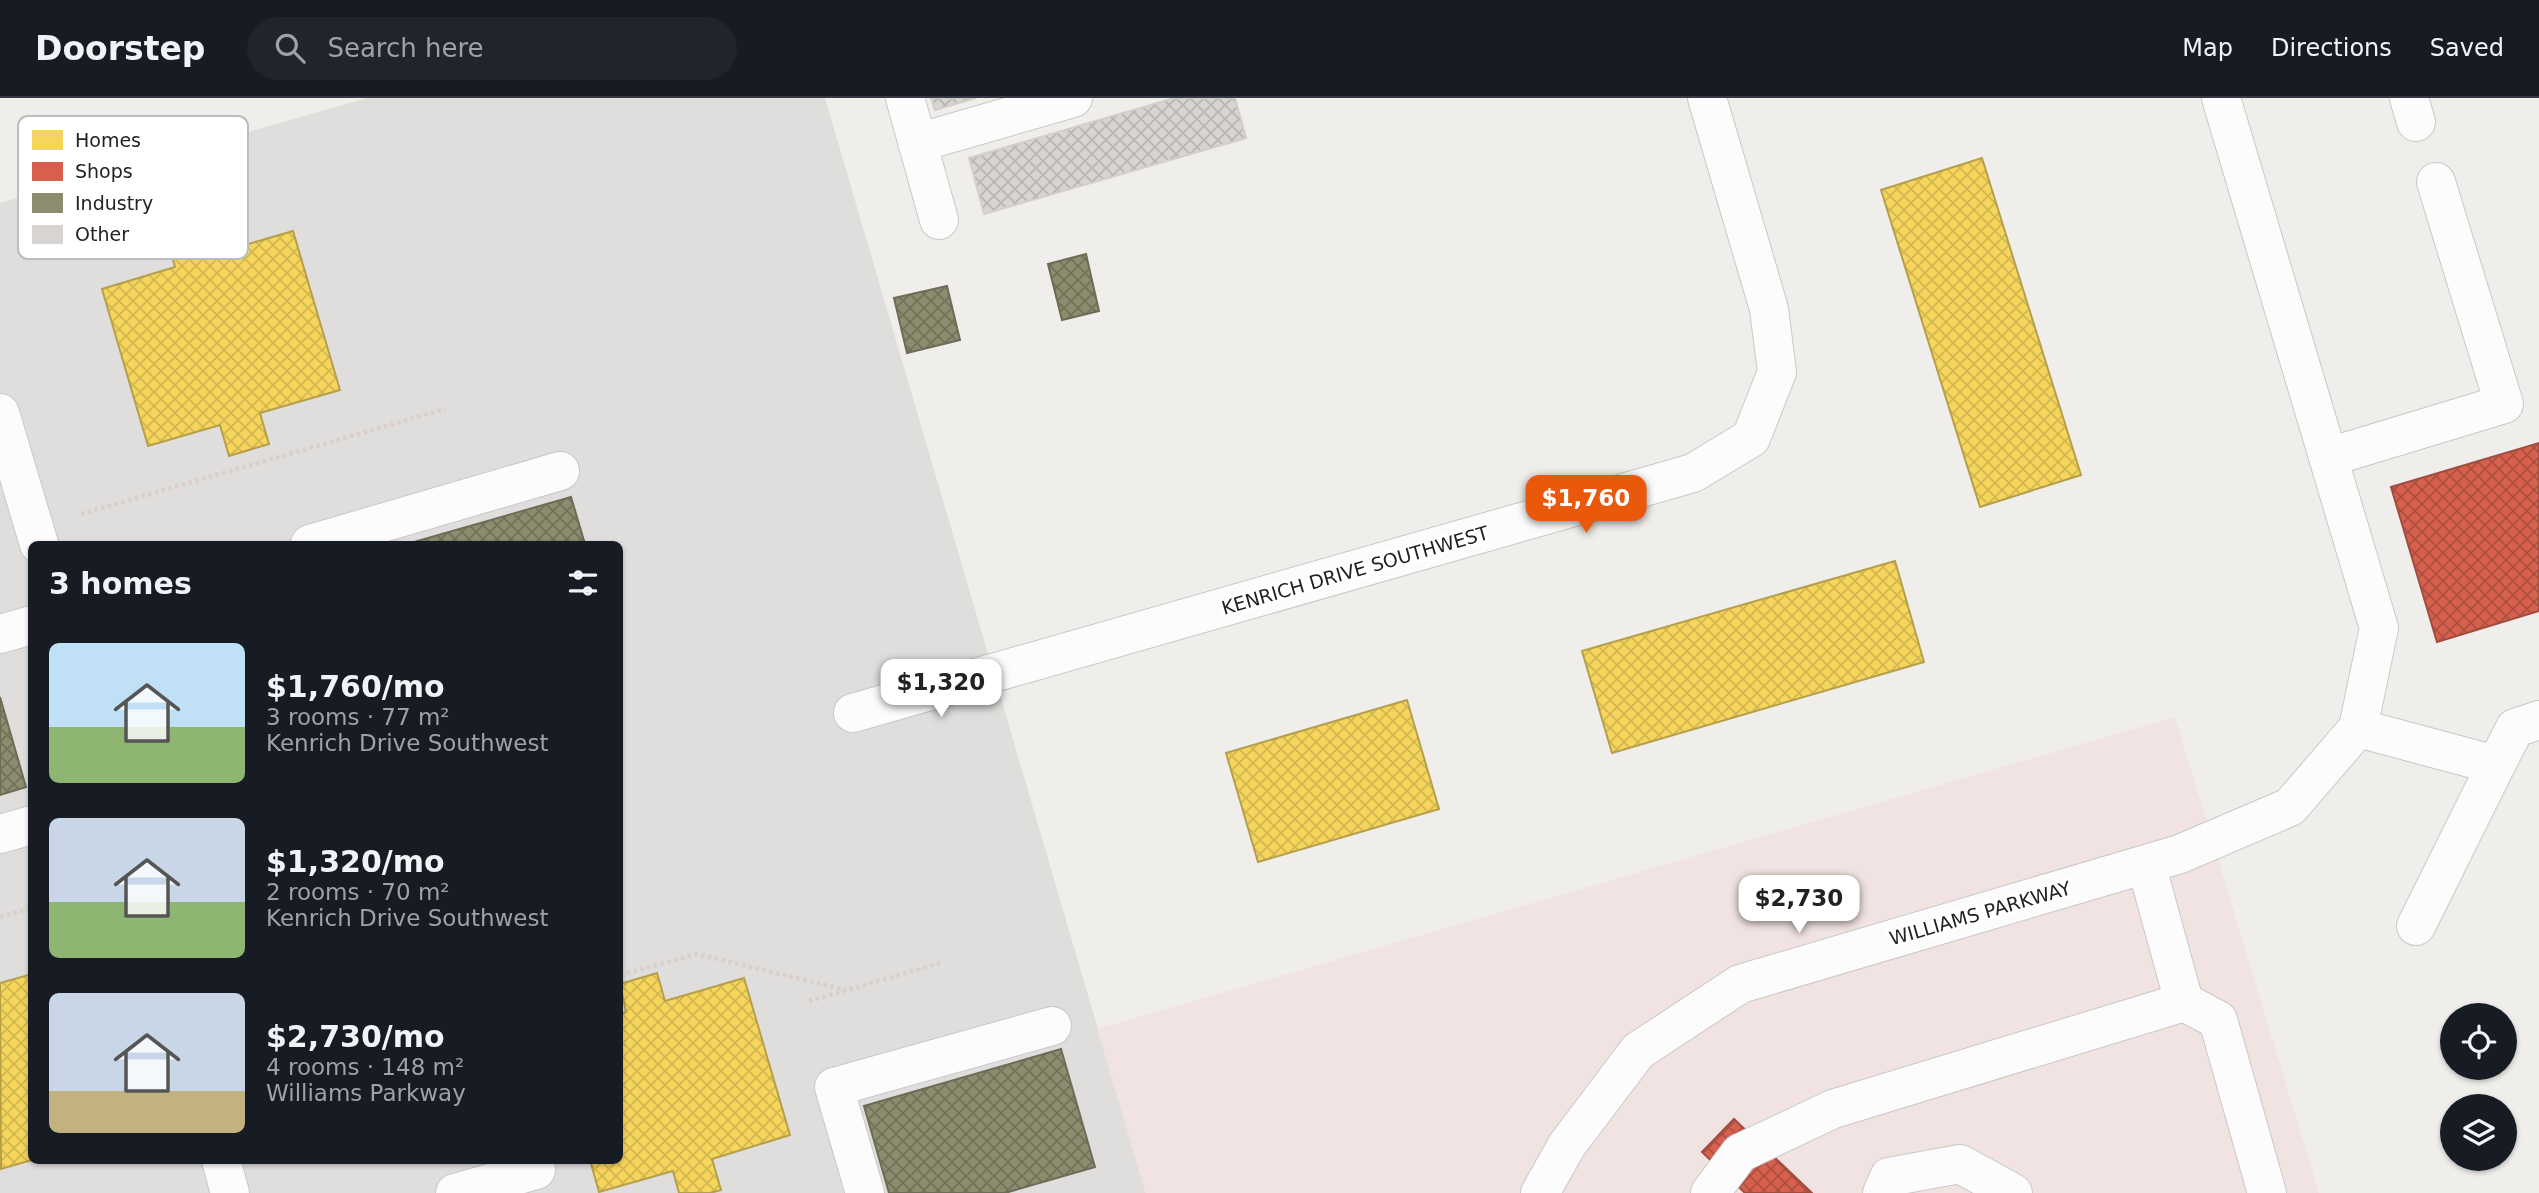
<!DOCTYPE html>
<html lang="en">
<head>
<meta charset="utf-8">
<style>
	:root { --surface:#171b24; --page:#20242c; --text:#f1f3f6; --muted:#9ea1a6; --line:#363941; --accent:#ea580c }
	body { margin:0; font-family:"DejaVu Sans",sans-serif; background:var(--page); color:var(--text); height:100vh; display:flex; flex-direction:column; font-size:26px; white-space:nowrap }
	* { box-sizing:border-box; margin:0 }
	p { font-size:23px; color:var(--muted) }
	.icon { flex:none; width:38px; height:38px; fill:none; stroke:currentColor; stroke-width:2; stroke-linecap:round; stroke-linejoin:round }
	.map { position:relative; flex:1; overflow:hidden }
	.panel { position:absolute; left:28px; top:443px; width:595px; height:623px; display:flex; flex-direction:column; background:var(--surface); border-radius:10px; box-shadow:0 2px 5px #0004 }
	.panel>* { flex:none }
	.tools { position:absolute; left:2440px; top:905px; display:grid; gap:14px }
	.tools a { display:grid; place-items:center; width:77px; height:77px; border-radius:50%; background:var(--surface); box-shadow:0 2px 5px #0004; font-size:35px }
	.price { position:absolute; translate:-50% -60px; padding:0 16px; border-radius:14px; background:#fff; color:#222; font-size:23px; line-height:46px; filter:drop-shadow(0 2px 4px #0008) }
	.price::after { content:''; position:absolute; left:50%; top:42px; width:21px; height:16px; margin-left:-10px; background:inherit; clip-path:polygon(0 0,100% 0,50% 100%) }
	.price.active { background:var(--accent); color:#fff }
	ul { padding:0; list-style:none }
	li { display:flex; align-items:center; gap:21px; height:175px; padding:0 21px }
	li span { display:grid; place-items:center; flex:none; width:196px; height:140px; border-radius:10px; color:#555 }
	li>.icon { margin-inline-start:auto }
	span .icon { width:84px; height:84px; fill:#fffc; stroke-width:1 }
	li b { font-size:30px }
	h2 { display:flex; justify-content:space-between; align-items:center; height:84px; padding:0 21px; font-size:30px }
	header { display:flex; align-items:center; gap:42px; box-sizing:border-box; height:98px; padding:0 35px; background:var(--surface); border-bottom:2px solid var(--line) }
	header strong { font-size:33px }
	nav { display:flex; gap:38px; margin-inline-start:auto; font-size:24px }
	.search { width:490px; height:63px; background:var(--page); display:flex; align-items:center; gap:18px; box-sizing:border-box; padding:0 24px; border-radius:38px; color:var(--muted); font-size:26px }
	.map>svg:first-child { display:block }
</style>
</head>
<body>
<header>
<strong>Doorstep</strong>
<div class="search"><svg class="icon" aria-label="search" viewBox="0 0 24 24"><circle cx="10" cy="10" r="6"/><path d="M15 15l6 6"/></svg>Search here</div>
<nav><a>Map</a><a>Directions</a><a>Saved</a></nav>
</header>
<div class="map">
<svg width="2539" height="1095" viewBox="0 0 2539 1095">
	<defs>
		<pattern id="homes-cross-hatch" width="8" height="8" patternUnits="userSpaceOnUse" patternTransform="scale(1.75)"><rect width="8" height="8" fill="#f6d55c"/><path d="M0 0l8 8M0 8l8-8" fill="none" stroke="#d3b750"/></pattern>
		<pattern id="shops-cross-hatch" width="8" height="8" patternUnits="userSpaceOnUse" patternTransform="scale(1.75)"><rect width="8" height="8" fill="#d6604d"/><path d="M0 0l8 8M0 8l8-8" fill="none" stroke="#ad4f40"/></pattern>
		<pattern id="industry-cross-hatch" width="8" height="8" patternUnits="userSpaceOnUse" patternTransform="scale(1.75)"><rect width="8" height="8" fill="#8c8c6e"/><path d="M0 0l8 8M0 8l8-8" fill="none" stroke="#72725a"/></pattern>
		<pattern id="building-cross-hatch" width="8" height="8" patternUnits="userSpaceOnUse" patternTransform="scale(1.75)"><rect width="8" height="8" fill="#d7d4d2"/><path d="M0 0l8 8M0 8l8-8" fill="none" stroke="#b8b6b4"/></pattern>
	</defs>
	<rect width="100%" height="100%" fill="#f0eeeb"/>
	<path fill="#dfdedc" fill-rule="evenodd" d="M367 0H825L1146 1095H0V105ZM32 446H620V1062H32Z"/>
	<path fill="#f1e3e1" d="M2175 619 2319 1095H1146L1097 931Z"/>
	<path fill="url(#homes-cross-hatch)" stroke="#b69f4b" stroke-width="2" d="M1982 60 2081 377 1980 409 1881 92Z
		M293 133 340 292 260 315 269 346 229 358 220 327 148 348 102 191 175 169 171 155 211 143 214 156Z
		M1895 463 1924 564 1612 655 1582 553Z
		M1407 602 1439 711 1258 764 1226 655Z
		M657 875 665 903 744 880 790 1037 712 1061 721 1092 710 1095H679L673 1073 599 1094 590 1062H620V916L626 914 620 886Z
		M32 876V1062L1 1071 0 885Z"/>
	<path fill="url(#shops-cross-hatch)" stroke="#a04d40" stroke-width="2" d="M2539 345V513L2437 544 2391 389Z
		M1734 1021 1812 1095H1745L1702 1054Z"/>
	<path fill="url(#industry-cross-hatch)" stroke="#6c6c57" stroke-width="2" d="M1086 156 1099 213 1062 222 1048 166Z
		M947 188 960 242 907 255 894 200Z
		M571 399 585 446H407Z
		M0 599 26 689 0 697Z
		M1061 951 1095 1069 1005 1095H889L864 1008Z"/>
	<path fill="url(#building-cross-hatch)" stroke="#d3d0cc" stroke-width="2" d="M931 0H976L935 12Z
		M1174 0H1235L1246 40 984 116 969 60Z"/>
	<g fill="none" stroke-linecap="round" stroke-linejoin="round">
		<defs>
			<path id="minor" d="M905 0 939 122
				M2409 0 2416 24
				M917 45 1073 0
				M0 315 39 446
				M2329 359 2504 306 2436 84
				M310 446 560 373
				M0 536 32 527
				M853 615 1693 375 1751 340 1777 274 1769 211 1707 0
				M2358 630 2496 667 2416 828
				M2496 667 2515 630 2539 622
				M0 736 32 727
				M2146 766 2184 904
				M221 1062 230 1095
				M455 1095 536 1072
				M865 1095 834 989 1052 928
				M1540 1095 1567 1047 1638 953 1740 886 2180 756 2290 709 2358 630 2379 530 2221 0
				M1710 1095 1740 1055 1833 1011 2184 904 2218 922 2267 1095
				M1882 1095 1889 1079 1960 1066 2013 1095"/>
		</defs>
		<use href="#minor" stroke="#c9c8c7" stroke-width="40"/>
		<path stroke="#dccecd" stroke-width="4.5" stroke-dasharray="3.5 3.5" stroke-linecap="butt" d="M81 416 445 311
			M0 819 32 810
			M620 877 697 856 846 892
			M809 903 940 865"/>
		<use href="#minor" stroke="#fdfcfc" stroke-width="38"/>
	</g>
	<g text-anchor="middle" stroke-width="7" stroke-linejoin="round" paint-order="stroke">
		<g font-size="19" fill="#222" stroke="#fff">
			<text transform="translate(1355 472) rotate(-16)" y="7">KENRICH DRIVE SOUTHWEST</text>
			<text transform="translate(1980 815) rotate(-16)" y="7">WILLIAMS PARKWAY</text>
		</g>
	</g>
	<rect x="18" y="18" width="230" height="143" rx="10" fill="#fff" stroke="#bdbdbd" stroke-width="2"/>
	<rect x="32" y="32" width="31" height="20" fill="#f6d55c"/>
	<rect x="32" y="64" width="31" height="19" fill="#d6604d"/>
	<rect x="32" y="95" width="31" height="20" fill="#8c8c6e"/>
	<rect x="32" y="127" width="31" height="19" fill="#d7d4d2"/>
	<g font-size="19" fill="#222">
		<text x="75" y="49">Homes</text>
		<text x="75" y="80">Shops</text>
		<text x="75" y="112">Industry</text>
		<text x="75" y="143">Other</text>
	</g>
</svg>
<div class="tools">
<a><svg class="icon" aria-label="locate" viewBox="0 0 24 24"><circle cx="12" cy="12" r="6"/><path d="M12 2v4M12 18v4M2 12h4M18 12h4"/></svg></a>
<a><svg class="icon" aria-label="layers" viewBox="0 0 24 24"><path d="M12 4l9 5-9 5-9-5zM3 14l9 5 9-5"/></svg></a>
</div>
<b class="price active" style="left:1586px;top:437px">$1,760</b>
<b class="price" style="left:941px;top:621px">$1,320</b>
<b class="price" style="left:1799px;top:837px">$2,730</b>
<section class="panel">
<h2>3 homes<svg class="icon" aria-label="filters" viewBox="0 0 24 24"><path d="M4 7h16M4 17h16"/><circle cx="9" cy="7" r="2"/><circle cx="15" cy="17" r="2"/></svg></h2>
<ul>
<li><span style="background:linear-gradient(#bfe0f5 60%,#8fb573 0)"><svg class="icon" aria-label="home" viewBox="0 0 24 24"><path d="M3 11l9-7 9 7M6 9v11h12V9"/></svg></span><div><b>$1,760/mo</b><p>3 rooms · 77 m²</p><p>Kenrich Drive Southwest</p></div></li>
<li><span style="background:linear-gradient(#c9d6e8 60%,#8fb573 0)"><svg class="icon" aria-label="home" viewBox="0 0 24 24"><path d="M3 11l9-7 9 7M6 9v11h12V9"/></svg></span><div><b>$1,320/mo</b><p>2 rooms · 70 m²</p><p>Kenrich Drive Southwest</p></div></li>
<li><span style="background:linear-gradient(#c9d6e8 70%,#c2b280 0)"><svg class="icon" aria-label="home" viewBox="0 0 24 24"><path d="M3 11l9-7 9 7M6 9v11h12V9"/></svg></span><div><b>$2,730/mo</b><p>4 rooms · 148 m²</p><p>Williams Parkway</p></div></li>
</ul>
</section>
</div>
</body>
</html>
